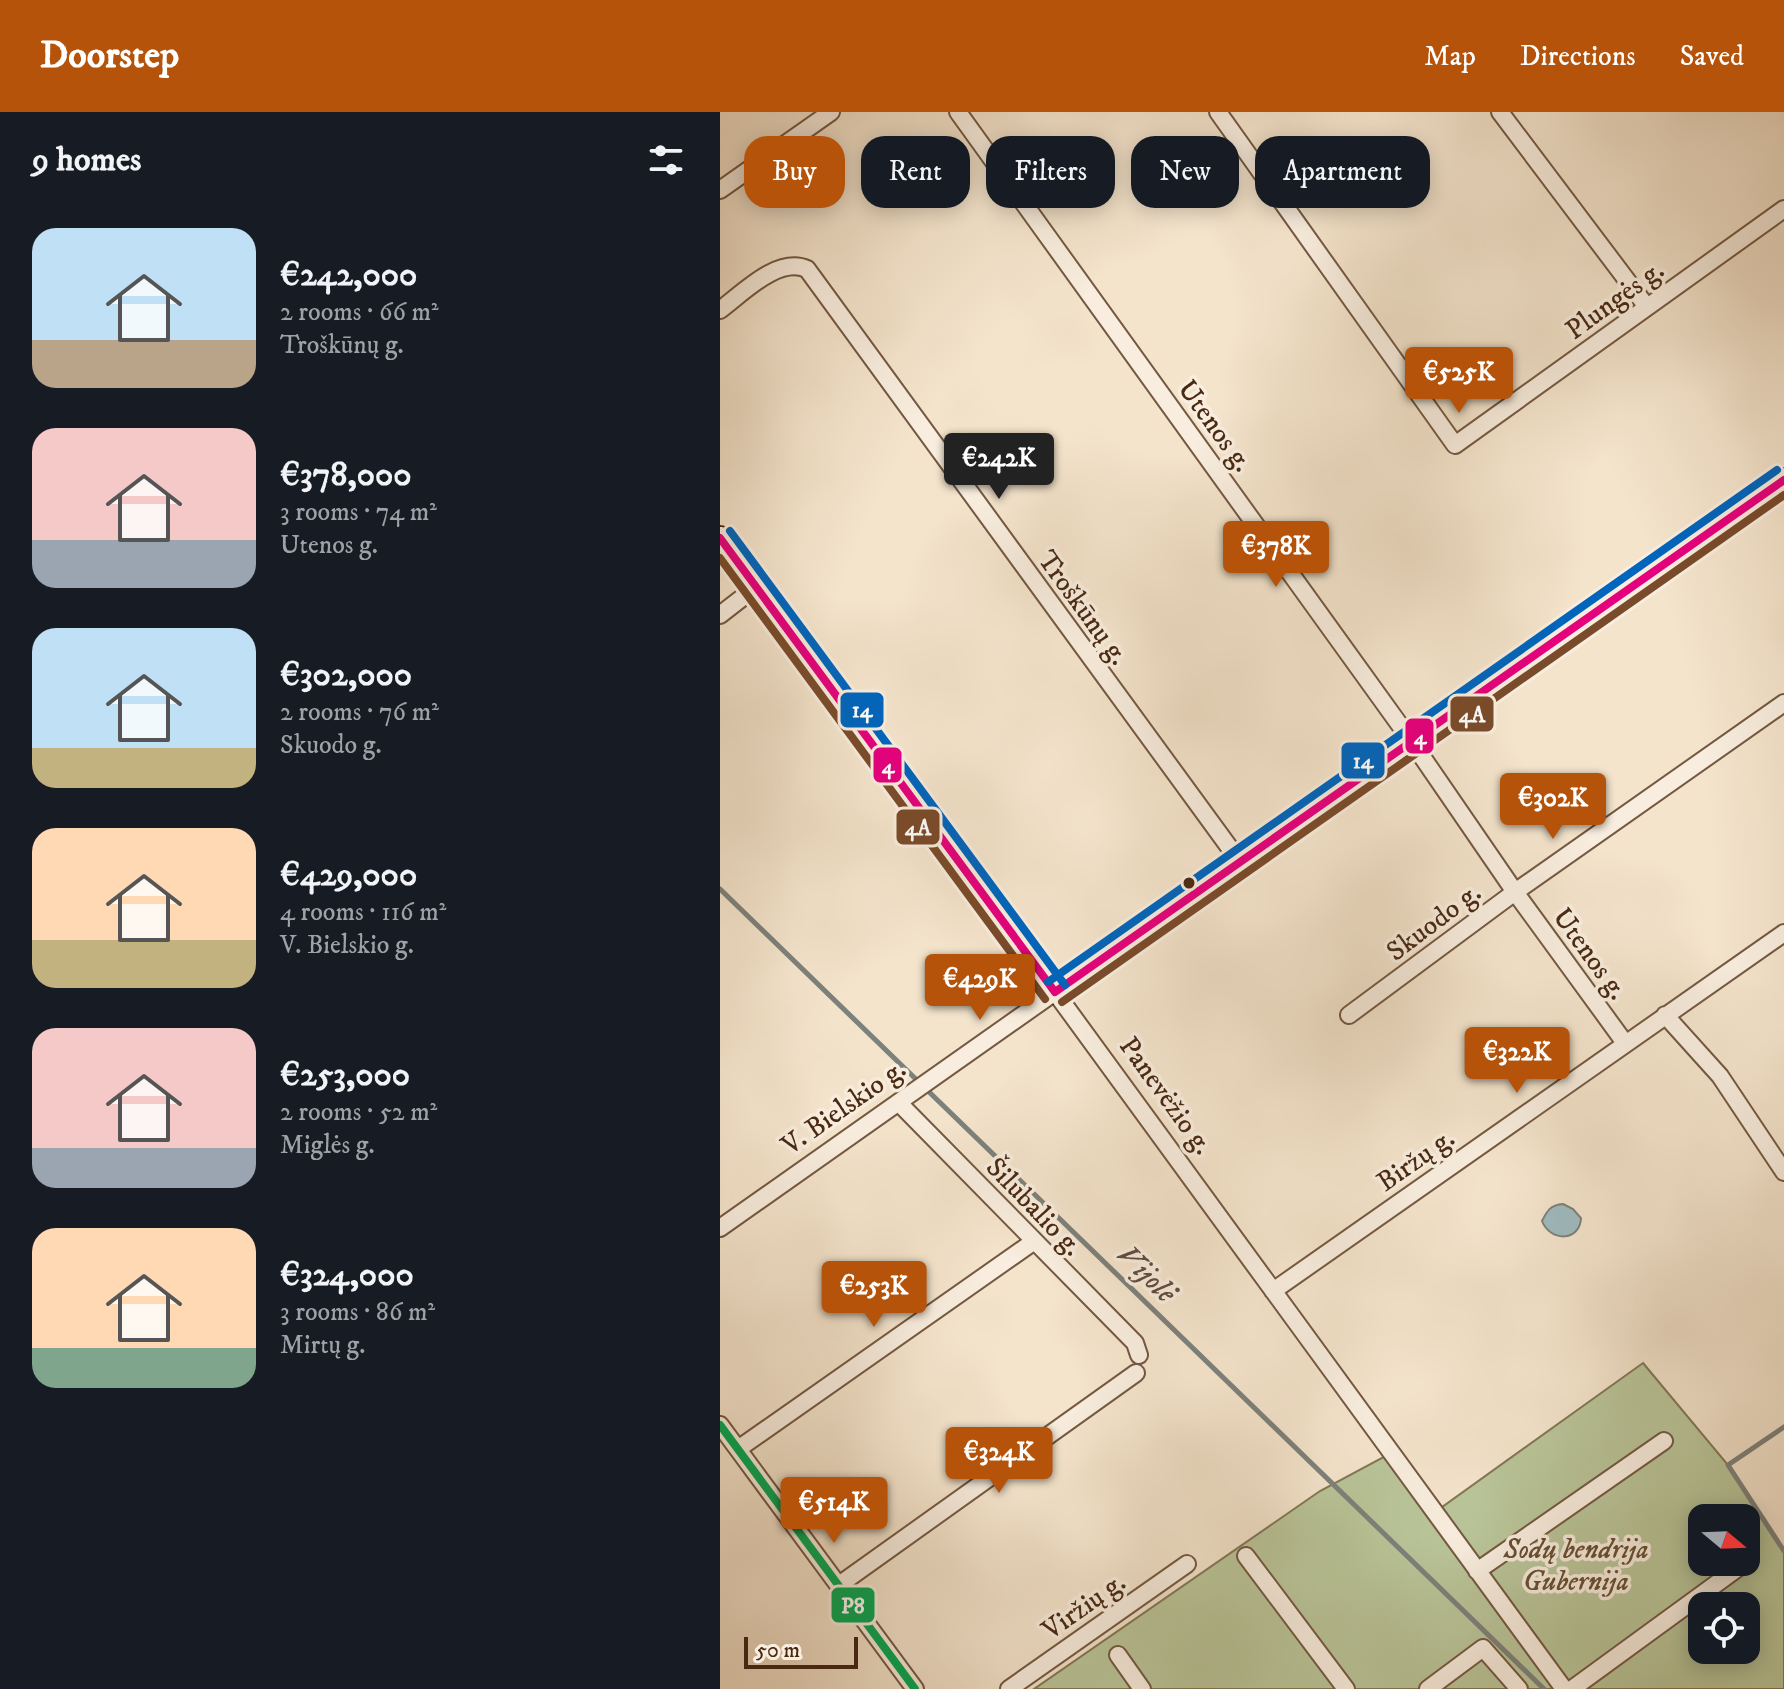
<!DOCTYPE html>
<html lang="en">
<head>
<meta charset="utf-8">
<style>
	:root { --surface:#171b24; --page:#20242c; --text:#f1f3f6; --muted:#9ea1a6; --accent:#b45309 }
	body { margin:0; font-family:"IM FELL DW Pica",serif; background:var(--page); color:var(--text); height:100vh; display:flex; flex-direction:column; font-size:30px; white-space:nowrap }
	* { box-sizing:border-box; margin:0 }
	p { font-size:26px; color:var(--muted) }
	.icon { flex:none; width:44px; height:44px; fill:none; stroke:currentColor; stroke-width:2; stroke-linecap:round; stroke-linejoin:round }
	.map { position:relative; flex:1; overflow:hidden }
	.details { display:flex; flex-direction:column; background:var(--surface); width:720px }
	.details>* { flex:none }
	.hud { position:absolute; left:24px; top:24px; width:760px; height:72px; display:flex; gap:16px }
	.needle { width:52px; rotate:109deg }
	.controls { position:absolute; left:968px; top:1392px; display:grid; gap:16px }
	.controls a { display:grid; place-items:center; width:72px; height:72px; border-radius:16px; background:var(--surface); box-shadow:0 4px 20px #0003; font-size:40px }
	.scale { position:absolute; left:24px; bottom:20px; width:114px; box-sizing:border-box; padding-left:8px; border:4px solid #4a2913; border-top:0; font-size:22px; line-height:28px; white-space:nowrap; color:#4a2913; -webkit-text-stroke:6px #f8edde; paint-order:stroke }
	.price { position:absolute; translate:-50% -68px; padding:0 18px; border-radius:8px; background:var(--accent); color:#fff; font-size:26px; line-height:52px; filter:drop-shadow(0 2px 4px #0008) }
	.price::after { content:''; position:absolute; left:50%; top:48px; width:24px; height:18px; margin-left:-12px; background:inherit; clip-path:polygon(0 0,100% 0,50% 100%) }
	.price.current { background:#222; color:#fff }
	ul { padding:0; list-style:none }
	li { display:flex; align-items:center; gap:24px; height:200px; padding:0 32px }
	li span { display:grid; place-items:center; flex:none; width:224px; height:160px; border-radius:24px; color:#555 }
	li>.icon { margin-inline-start:auto }
	span .icon { width:96px; height:96px; fill:#fffc; stroke-width:1 }
	li b { font-size:34px }
	h2 { display:flex; justify-content:space-between; align-items:center; height:96px; padding:0 32px; font-size:34px }
	.chip { padding:0 28px; border-radius:24px; background:var(--surface); box-shadow:0 4px 20px #0003; font-size:28px; line-height:72px }
	.chip.current { background:var(--accent); color:#fff }
	header { display:flex; align-items:center; gap:48px; box-sizing:border-box; height:112px; padding:0 40px; background:var(--accent); color:#fff }
	header strong { font-size:38px }
	nav { display:flex; gap:44px; margin-inline-start:auto; font-size:28px }
	main { display:flex; flex:1; min-height:0 }
	.map>svg:first-child { display:block }
</style>
</head>
<body>
<header>
<strong>Doorstep</strong>
<nav><a>Map</a><a>Directions</a><a>Saved</a></nav>
</header>
<main>
<section class="details">
<h2>9 homes<svg class="icon" aria-label="filters" viewBox="0 0 24 24"><path d="M4 7h16M4 17h16"/><circle cx="9" cy="7" r="2"/><circle cx="15" cy="17" r="2"/></svg></h2>
<ul>
<li><span style="background:linear-gradient(#bfe0f5 70%,#b9a48a 0)"><svg class="icon" aria-label="home" viewBox="0 0 24 24"><path d="M3 11l9-7 9 7M6 9v11h12V9"/></svg></span><div><b>€242,000</b><p>2 rooms · 66 m²</p><p>Troškūnų g.</p></div></li>
<li><span style="background:linear-gradient(#f6c9c9 70%,#9aa5b1 0)"><svg class="icon" aria-label="home" viewBox="0 0 24 24"><path d="M3 11l9-7 9 7M6 9v11h12V9"/></svg></span><div><b>€378,000</b><p>3 rooms · 74 m²</p><p>Utenos g.</p></div></li>
<li><span style="background:linear-gradient(#bfe0f5 75%,#c2b280 0)"><svg class="icon" aria-label="home" viewBox="0 0 24 24"><path d="M3 11l9-7 9 7M6 9v11h12V9"/></svg></span><div><b>€302,000</b><p>2 rooms · 76 m²</p><p>Skuodo g.</p></div></li>
<li><span style="background:linear-gradient(#ffd9b3 70%,#c2b280 0)"><svg class="icon" aria-label="home" viewBox="0 0 24 24"><path d="M3 11l9-7 9 7M6 9v11h12V9"/></svg></span><div><b>€429,000</b><p>4 rooms · 116 m²</p><p>V. Bielskio g.</p></div></li>
<li><span style="background:linear-gradient(#f6c9c9 75%,#9aa5b1 0)"><svg class="icon" aria-label="home" viewBox="0 0 24 24"><path d="M3 11l9-7 9 7M6 9v11h12V9"/></svg></span><div><b>€253,000</b><p>2 rooms · 52 m²</p><p>Miglės g.</p></div></li>
<li><span style="background:linear-gradient(#ffd9b3 75%,#7fa58c 0)"><svg class="icon" aria-label="home" viewBox="0 0 24 24"><path d="M3 11l9-7 9 7M6 9v11h12V9"/></svg></span><div><b>€324,000</b><p>3 rooms · 86 m²</p><p>Mirtų g.</p></div></li>
</ul>
</section>
<div class="map">
<svg width="1064" height="1577" viewBox="0 0 1064 1577">
	<rect width="100%" height="100%" fill="#f4e4cc"/>
	<filter id="stains"><feTurbulence type="fractalNoise" baseFrequency=".0025" numOctaves="4"/><feColorMatrix values="0 0 0 0 .2 0 0 0 0 .09 0 0 0 0 .02 0 0 0 .5 -.17"/></filter>
	<radialGradient id="worn" r=".72"><stop offset=".6" stop-color="#630" stop-opacity="0"/><stop offset="1" stop-color="#630" stop-opacity=".3"/></radialGradient>
	<path fill="#b9c599" stroke="#827756" stroke-width="2" fill-rule="evenodd" d="M923 1251 1008 1353 1064 1439V1577H314L600 1379 671 1341 715 1400ZM982 1406H1026V1450H982ZM982 1494H1026V1538H982Z"/>
	<path fill="#9fbcc1" stroke="#7d817b" stroke-width="2" d="M843 1092 853 1097 861 1106C860 1130 830 1130 822 1109 827 1099 830 1093 843 1092Z"/>
	<g fill="none" stroke-linecap="round" stroke-linejoin="round">
		<path stroke="#7d817b" stroke-width="5" d="M0 777 824 1577
			M1064 1315 1008 1353 1064 1439"/>
		<defs>
			<path id="street" d="M238 0 692 630 795 780 905 931
				M498 0 735 333 1064 97
				M780 0 927 195
				M0 78 111 0
				M0 198C23 181 58 144 87 157L520 750
				M0 503 36 475
				M629 903 795 780 1064 591
				M945 903 1000 964 1064 1060
				M179 991 415 1231 419 1243
				M0 1116 335 880 844 1577
				M553 1179 1064 821
				M0 1313 195 1577
				M18 1337 313 1130
				M526 1444 626 1577
				M757 1459 944 1329
				M119 1473 416 1261
				M398 1543 422 1577
				M289 1577 467 1452
				M708 1577 763 1536 799 1577
				M852 1577 1022 1453"/>
			<path id="secondary" d="M0 426 335 880 1064 368"/>
		</defs>
		<use href="#street" stroke="#745841" stroke-width="20"/>
		<use href="#secondary" stroke="#4a2913" stroke-width="26"/>
		<use href="#street" stroke="#f8edde" stroke-width="16"/>
		<use href="#secondary" stroke="#f8edde" stroke-width="22"/>
		<defs>
			<path id="bus-1" d="M0 426 335 880
				M335 880 1064 368"/>
			<path id="bus-2" d="M0 446 325 887
				M342 890 1064 383"/>
			<path id="bus-3" d="M10 419 345 873
				M328 870 1057 358"/>
			<path id="bus-4" d="M0 1313 195 1577"/>
		</defs>
		<use href="#bus-1" stroke="#f8edde" stroke-width="14"/>
		<use href="#bus-2" stroke="#f8edde" stroke-width="14"/>
		<use href="#bus-3" stroke="#f8edde" stroke-width="14"/>
		<use href="#bus-4" stroke="#f8edde" stroke-width="14"/>
		<use href="#bus-1" stroke="#e5007d" stroke-width="8"/>
		<use href="#bus-2" stroke="#7a4b2a" stroke-width="8"/>
		<use href="#bus-3" stroke="#0065bd" stroke-width="8"/>
		<use href="#bus-4" stroke="#00a651" stroke-width="8"/>
	</g>
	<circle fill="#4a2913" stroke="#f8edde" stroke-width="3" cx="469" cy="771" r="7"/>
	<g text-anchor="middle" stroke-width="7" stroke-linejoin="round" paint-order="stroke">
		<g font-size="28" fill="#4a2913" stroke="#f8edde">
			<text transform="translate(894 187) rotate(-36)" y="10">Plungės g.</text>
			<text transform="translate(496 313) rotate(54)" y="10">Utenos g.</text>
			<text transform="translate(364 495) rotate(54)" y="10">Troškūnų g.</text>
			<text transform="translate(713 809) rotate(-37)" y="10">Skuodo g.</text>
			<text transform="translate(871 841) rotate(54)" y="10">Utenos g.</text>
			<text transform="translate(447 983) rotate(54)" y="10">Panevėžio g.</text>
			<text transform="translate(123 994) rotate(-35)" y="10">V. Bielskio g.</text>
			<text transform="translate(695 1047) rotate(-35)" y="10">Biržų g.</text>
			<text transform="translate(315 1094) rotate(46)" y="10">Šilubalio g.</text>
			<text transform="translate(363 1493) rotate(-35)" y="10">Viržių g.</text>
		</g>
		<g font-size="28" font-style="italic" fill="#665034" stroke="#f8edde">
			<text x="856" y="1446">Sodų bendrija<tspan x="856" dy="32">Gubernija</tspan></text>
		</g>
		<g font-size="30" font-style="italic" fill="#5f4e3e" stroke="#f8edde">
			<text transform="translate(427 1161) rotate(44)" y="10">Vijolė</text>
		</g>
	</g>
	<g stroke="#f8edde" stroke-width="3">
		<rect x="119" y="579" width="46" height="38" rx="8" fill="#0065bd"/>
		<rect x="729" y="583" width="46" height="38" rx="8" fill="#7a4b2a"/>
		<rect x="684" y="605" width="31" height="38" rx="8" fill="#e5007d"/>
		<rect x="620" y="629" width="46" height="39" rx="8" fill="#0065bd"/>
		<rect x="152" y="634" width="31" height="38" rx="8" fill="#e5007d"/>
		<rect x="175" y="696" width="46" height="38" rx="8" fill="#7a4b2a"/>
		<rect x="110" y="1474" width="46" height="38" rx="8" fill="#00a651"/>
	</g>
	<g font-size="22" text-anchor="middle" font-weight="bold" fill="#fff">
		<text x="142" y="605">14</text>
		<text x="752" y="610">4A</text>
		<text x="700" y="632">4</text>
		<text x="643" y="656">14</text>
		<text x="168" y="661">4</text>
		<text x="198" y="723">4A</text>
		<text x="133" y="1501">P8</text>
	</g>
	<rect width="100%" height="100%" filter="url(#stains)"/>
	<rect width="100%" height="100%" fill="url(#worn)"/>
</svg>
<div class="controls">
<a><svg class="needle" viewBox="-14 -14 28 28"><path d="M0-13l5 13h-10z" fill="#e53935"/><path d="M0 13l5-13h-10z" fill="#9ea1a6"/></svg></a>
<a><svg class="icon" aria-label="locate" viewBox="0 0 24 24"><circle cx="12" cy="12" r="6"/><path d="M12 2v4M12 18v4M2 12h4M18 12h4"/></svg></a>
</div>
<div class="scale">50 m</div>
<b class="price" style="left:739px;top:303px">€525K</b>
<b class="price current" style="left:279px;top:389px">€242K</b>
<b class="price" style="left:556px;top:477px">€378K</b>
<b class="price" style="left:833px;top:729px">€302K</b>
<b class="price" style="left:260px;top:910px">€429K</b>
<b class="price" style="left:797px;top:983px">€322K</b>
<b class="price" style="left:154px;top:1217px">€253K</b>
<b class="price" style="left:279px;top:1383px">€324K</b>
<b class="price" style="left:114px;top:1433px">€514K</b>
<div class="hud">
<a class="chip current">Buy</a>
<a class="chip">Rent</a>
<a class="chip">Filters</a>
<a class="chip">New</a>
<a class="chip">Apartment</a>
</div>
</div>
</main>
</body>
</html>
